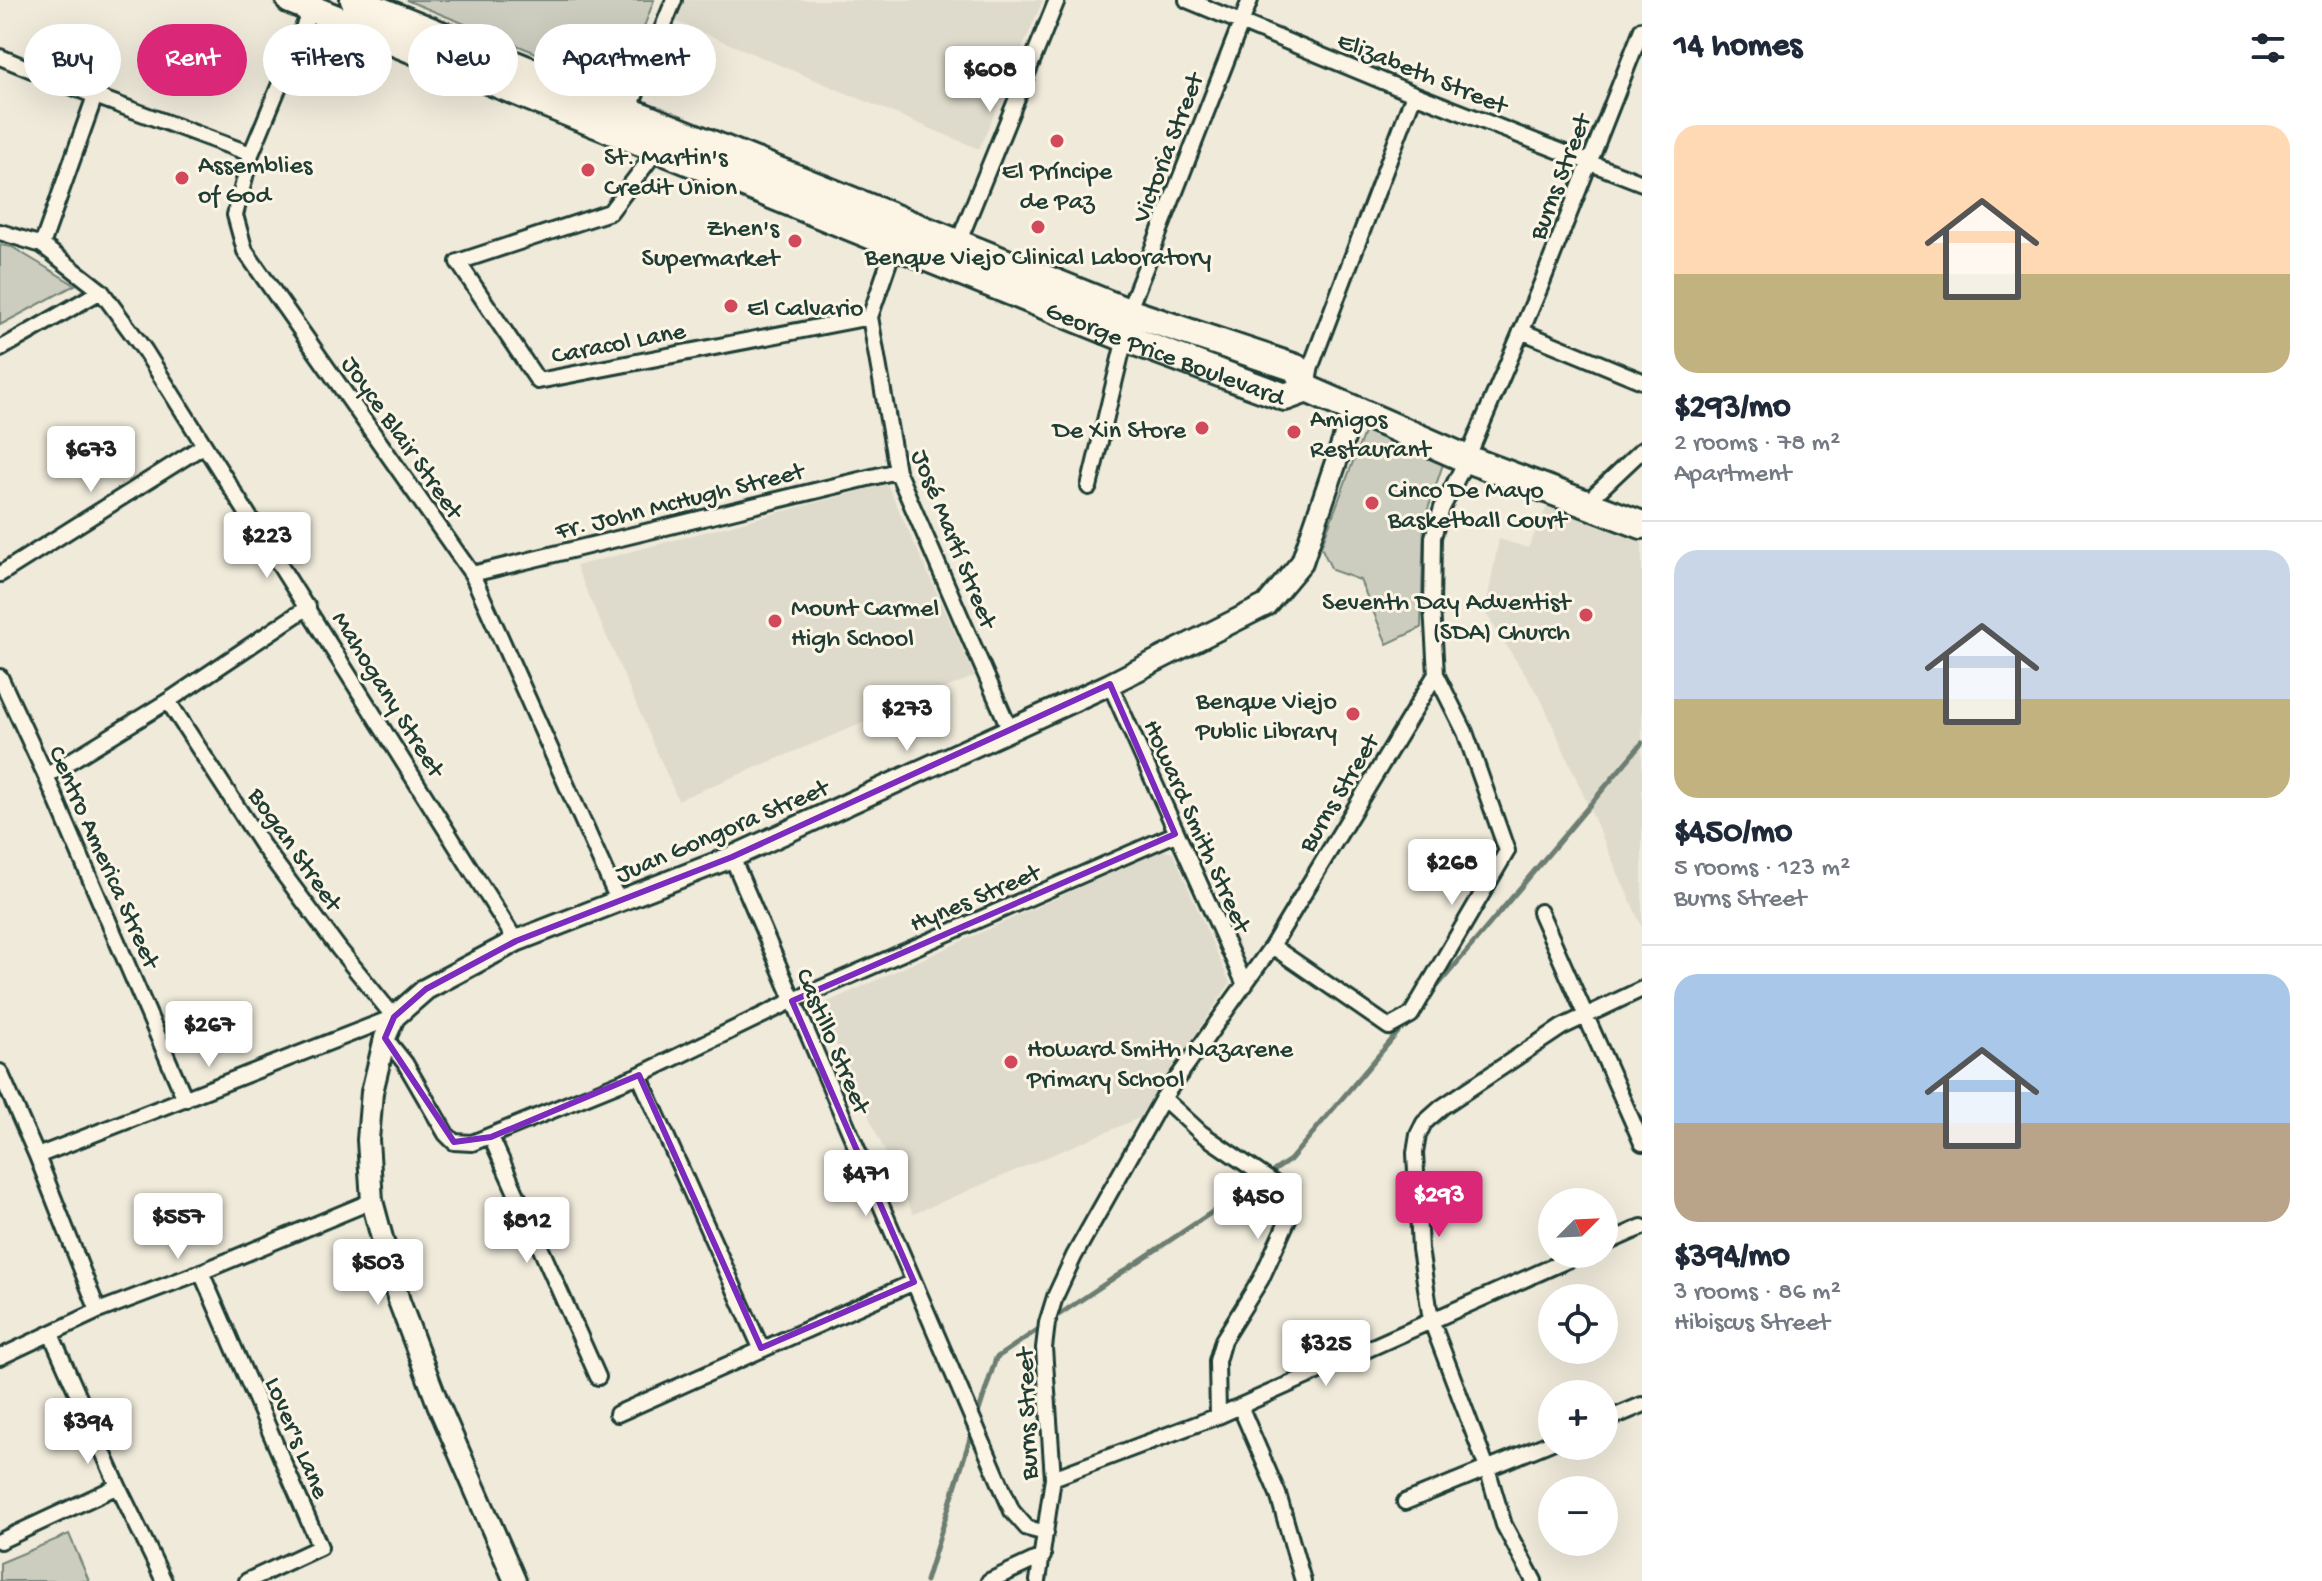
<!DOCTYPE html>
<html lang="en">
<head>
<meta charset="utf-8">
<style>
	:root { --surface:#fff; --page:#f6f6f7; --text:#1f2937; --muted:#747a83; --line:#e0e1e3; --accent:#db2777 }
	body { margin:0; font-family:"Gochi Hand",sans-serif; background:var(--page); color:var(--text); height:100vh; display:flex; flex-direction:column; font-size:30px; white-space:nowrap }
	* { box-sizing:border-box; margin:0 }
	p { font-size:26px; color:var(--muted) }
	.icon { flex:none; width:44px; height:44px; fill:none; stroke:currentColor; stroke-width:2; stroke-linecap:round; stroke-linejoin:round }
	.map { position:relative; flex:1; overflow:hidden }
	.panel { display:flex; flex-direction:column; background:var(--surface); width:680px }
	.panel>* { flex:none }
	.top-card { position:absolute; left:24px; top:24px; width:760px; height:72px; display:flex; gap:16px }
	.needle { width:52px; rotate:66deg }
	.tools { position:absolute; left:1538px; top:1188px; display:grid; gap:16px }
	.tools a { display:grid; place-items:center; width:80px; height:80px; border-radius:50%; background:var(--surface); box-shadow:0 8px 32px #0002; font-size:40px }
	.price { position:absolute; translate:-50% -68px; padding:0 18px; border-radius:8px; background:#fff; color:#222; font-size:26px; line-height:52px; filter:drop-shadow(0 2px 4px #0008) }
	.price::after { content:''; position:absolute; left:50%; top:48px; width:24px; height:18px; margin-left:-12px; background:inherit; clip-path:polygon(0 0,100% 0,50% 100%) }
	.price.current { background:var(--accent); color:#fff }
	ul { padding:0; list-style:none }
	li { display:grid; align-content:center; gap:16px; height:424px; padding:0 32px }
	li+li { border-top:2px solid var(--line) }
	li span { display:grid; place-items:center; height:248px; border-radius:24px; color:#555 }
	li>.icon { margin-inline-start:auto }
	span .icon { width:144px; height:144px; fill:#fffc; stroke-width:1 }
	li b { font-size:34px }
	h2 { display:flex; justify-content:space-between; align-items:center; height:96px; padding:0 32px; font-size:34px }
	.tag { padding:0 28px; border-radius:36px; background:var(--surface); box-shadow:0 8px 32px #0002; font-size:28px; line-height:72px }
	.tag.current { background:var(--accent); color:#fff }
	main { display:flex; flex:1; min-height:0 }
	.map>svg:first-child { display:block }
</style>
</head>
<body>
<main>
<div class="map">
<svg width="1642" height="1581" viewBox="0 0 1642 1581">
	<rect width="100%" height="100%" fill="#efeada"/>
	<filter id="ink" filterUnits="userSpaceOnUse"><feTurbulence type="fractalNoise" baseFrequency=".0125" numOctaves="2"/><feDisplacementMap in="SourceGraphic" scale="16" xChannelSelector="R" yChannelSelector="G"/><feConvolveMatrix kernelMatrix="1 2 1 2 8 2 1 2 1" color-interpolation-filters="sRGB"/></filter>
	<g filter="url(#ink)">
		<path fill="#dedbcc" d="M684 0H1043L979 149 675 21Z
			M887 484 975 676 678 800 576 566Z
			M1549 502 1642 541V927L1542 701 1485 612 1499 539 1528 548Z
			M1162 850 1173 853 1230 983 1139 1118 913 1214 819 1006Z"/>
		<path fill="#cccdbf" stroke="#76857a" stroke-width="2" d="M406 0H654L625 78 607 82Z
			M0 245 12 247 75 285 0 325Z
			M1365 430 1445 458 1424 521 1421 628 1387 644 1360 580 1332 570 1321 547Z
			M69 1534 89 1581H0V1563Z"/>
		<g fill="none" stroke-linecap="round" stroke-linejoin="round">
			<path stroke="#6c7d71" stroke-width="5" d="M1430 995 1642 743
				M1051 1320 1290 1160 1405 1024
				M976 1420 996 1358 1043 1326
				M926 1581 973 1429"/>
			<defs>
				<path id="street" d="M1187 0 1414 94 1642 183
					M313 4 251 154 235 215 245 251 472 574 618 900
					M0 57 95 96 251 154
					M627 115 674 0
					M659 147 610 212 458 262 538 381 870 317
					M0 232 42 245 101 291 145 351 516 941
					M896 241 870 317 897 471 1010 730
					M42 245 95 96
					M956 248 1057 0
					M1128 312 1250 0
					M1521 331 1642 381
					M0 349 101 291
					M1307 387 1311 366 1414 94
					M1089 487 1125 338
					M1586 503 1642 450
					M0 574 203 446
					M472 574 897 471
					M0 677 46 776 185 1099
					M1110 684 1245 985
					M46 776 168 701 308 607
					M732 857 1012 1511 1027 1528 1046 1533
					M1540 912 1642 1143
					M1272 946 1389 1027 1411 1015 1507 851 1465 732 1436 674
					M385 1038 405 1063 446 1134 454 1142 472 1143 639 1075 792 1001 1175 834
					M0 1072 37 1156 98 1311
					M639 1075 761 1348
					M1163 1098 1201 1133 1281 1188 1290 1201 1289 1217 1261 1279 1223 1340 1217 1361 1218 1416
					M491 1137 598 1377
					M37 1156 394 1017 339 949 262 845 168 701
					M1604 1244 1642 1227
					M201 1272 320 1547 247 1581
					M51 1334 118 1486 164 1581
					M0 1357 98 1311 201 1272 372 1201
					M1240 1406 1278 1494 1303 1581
					M617 1414 914 1282
					M1604 1421 1642 1405
					M1053 1478 1218 1416 1581 1254
					M1405 1502 1552 1442
					M0 1541 118 1486
					M989 1581 1043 1556
					M1038 1581 1053 1478 1044 1348 1047 1323 1055 1297 1074 1256 1163 1098 1272 946 1436 674 1432 607 1433 537 1442 508 1467 459 1541 285 1642 29
					M1534 1581 1504 1525 1487 1468 1431 1320 1420 1249 1415 1153 1418 1135 1424 1123 1442 1107 1562 1027 1642 989"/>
				<path id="secondary" d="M515 1581 438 1404 399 1301 372 1201 368 1140 372 1092 385 1038 394 1017 426 989 516 941 732 857 1110 684 1266 605 1302 562 1354 409"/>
				<g id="highway">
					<path id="s1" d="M290 0 1125 338 1285 397 1307 389 1296 368 1128 312 354 0"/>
					<path d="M1307 389 1467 459 1642 525"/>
				</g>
			</defs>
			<use href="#street" stroke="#1f3d34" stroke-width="20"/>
			<use href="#secondary" stroke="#1f3d34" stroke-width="26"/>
			<use href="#highway" stroke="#1f3d34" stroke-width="32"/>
			<use href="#street" stroke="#fcf5e5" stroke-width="14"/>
			<use href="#secondary" stroke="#fcf5e5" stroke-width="20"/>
			<use href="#highway" stroke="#fcf5e5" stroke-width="26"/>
		</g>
	</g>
	<path fill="none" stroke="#7b2cbf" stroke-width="6" stroke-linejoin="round" d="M1110 684 1175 834 792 1001 914 1282 761 1348 639 1075 491 1137 454 1142 385 1038 394 1017 426 989 516 941 732 857Z"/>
	<g fill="#d1495b" stroke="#fcf5e5" stroke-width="3">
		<circle cx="1057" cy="141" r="8"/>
		<circle cx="588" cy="170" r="8"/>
		<circle cx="182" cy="178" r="8"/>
		<circle cx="1038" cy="227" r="8"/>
		<circle cx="795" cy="241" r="8"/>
		<circle cx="731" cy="306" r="8"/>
		<circle cx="1202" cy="428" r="8"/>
		<circle cx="1294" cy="432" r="8"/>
		<circle cx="1372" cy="503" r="8"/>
		<circle cx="1586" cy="615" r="8"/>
		<circle cx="775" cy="621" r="8"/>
		<circle cx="1353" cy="714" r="8"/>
		<circle cx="1011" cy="1062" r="8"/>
	</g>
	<g text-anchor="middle" stroke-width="6" stroke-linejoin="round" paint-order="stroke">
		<g font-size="26" fill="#1f3d34" stroke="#fcf5e5">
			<text transform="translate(1423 71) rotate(22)" y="9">Elizabeth Street</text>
			<text transform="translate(1166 147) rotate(-69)" y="9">Victoria Street</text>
			<text transform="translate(1558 176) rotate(-69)" y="9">Burns Street</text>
			<text transform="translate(618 341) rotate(-11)" y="9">Caracol Lane</text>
			<text dy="9" stroke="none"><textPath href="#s1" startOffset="944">George Price Boulevard</textPath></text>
			<text transform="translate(404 436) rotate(55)" y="9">Joyce Blair Street</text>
			<text transform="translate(679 499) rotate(-14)" y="9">Fr. John McHugh Street</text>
			<text transform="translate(956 538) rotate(68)" y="9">José Martí Street</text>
			<text transform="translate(390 693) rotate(58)" y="9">Mahogany Street</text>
			<text transform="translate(1337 792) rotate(-59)" y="9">Burns Street</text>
			<text transform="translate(1199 825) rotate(66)" y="9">Howard Smith Street</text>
			<text transform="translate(721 829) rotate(-23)" y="9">Juan Gongora Street</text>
			<text transform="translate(297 848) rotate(55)" y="9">Bogan Street</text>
			<text transform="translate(106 856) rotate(66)" y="9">Centro America Street</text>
			<text transform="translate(974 896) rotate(-23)" y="9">Hynes Street</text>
			<text transform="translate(835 1040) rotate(67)" y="9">Castillo Street</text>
			<text transform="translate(1025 1414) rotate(-92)" y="9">Burns Street</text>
			<text transform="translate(299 1437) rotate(67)" y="9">Lover's Lane</text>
		</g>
		<g font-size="26" fill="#1f3d34" stroke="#fcf5e5" text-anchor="start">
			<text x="604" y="164">St. Martin's<tspan x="604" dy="30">Credit Union</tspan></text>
			<text x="198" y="172">Assemblies<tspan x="198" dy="30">of God</tspan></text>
			<text x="1057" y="178" text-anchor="middle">El Príncipe<tspan x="1057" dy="30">de Paz</tspan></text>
			<text x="779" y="235" text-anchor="end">Zhen's<tspan x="779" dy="30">Supermarket</tspan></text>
			<text x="1038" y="264" text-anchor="middle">Benque Viejo Clinical Laboratory</text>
			<text x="747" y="315">El Calvario</text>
			<text x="1310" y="426">Amigos<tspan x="1310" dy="30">Restaurant</tspan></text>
			<text x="1186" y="437" text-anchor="end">De Xin Store</text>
			<text x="1388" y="497">Cinco De Mayo<tspan x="1388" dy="30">Basketball Court</tspan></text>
			<text x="1570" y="609" text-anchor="end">Seventh Day Adventist<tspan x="1570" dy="30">(SDA) Church</tspan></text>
			<text x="791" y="615">Mount Carmel<tspan x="791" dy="30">High School</tspan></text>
			<text x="1337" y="708" text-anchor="end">Benque Viejo<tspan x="1337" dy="30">Public Library</tspan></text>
			<text x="1027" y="1056">Howard Smith Nazarene<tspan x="1027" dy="30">Primary School</tspan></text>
		</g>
	</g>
</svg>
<div class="tools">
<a><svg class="needle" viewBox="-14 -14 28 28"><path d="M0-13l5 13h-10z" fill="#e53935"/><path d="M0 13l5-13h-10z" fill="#747a83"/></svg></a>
<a><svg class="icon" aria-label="locate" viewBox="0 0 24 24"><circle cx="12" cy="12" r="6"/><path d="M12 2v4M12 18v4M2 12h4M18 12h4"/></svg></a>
<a>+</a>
<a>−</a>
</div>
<b class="price" style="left:990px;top:114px">$608</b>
<b class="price" style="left:91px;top:494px">$673</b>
<b class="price" style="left:267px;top:580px">$223</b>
<b class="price" style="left:907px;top:753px">$273</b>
<b class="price" style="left:1452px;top:907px">$268</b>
<b class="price" style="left:209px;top:1069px">$267</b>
<b class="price" style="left:866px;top:1218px">$471</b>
<b class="price current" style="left:1439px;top:1239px">$293</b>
<b class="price" style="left:1258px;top:1241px">$450</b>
<b class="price" style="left:178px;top:1261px">$557</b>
<b class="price" style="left:527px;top:1265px">$812</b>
<b class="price" style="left:378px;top:1307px">$503</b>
<b class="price" style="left:1326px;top:1388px">$325</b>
<b class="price" style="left:88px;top:1466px">$394</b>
<div class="top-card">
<a class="tag">Buy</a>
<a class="tag current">Rent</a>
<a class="tag">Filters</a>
<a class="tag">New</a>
<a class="tag">Apartment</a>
</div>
</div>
<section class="panel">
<h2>14 homes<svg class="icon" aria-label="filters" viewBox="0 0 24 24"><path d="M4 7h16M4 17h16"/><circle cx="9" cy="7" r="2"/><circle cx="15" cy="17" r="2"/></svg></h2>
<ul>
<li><span style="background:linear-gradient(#ffd9b3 60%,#c2b280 0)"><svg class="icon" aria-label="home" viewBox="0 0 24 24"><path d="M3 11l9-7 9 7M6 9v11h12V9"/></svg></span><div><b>$293/mo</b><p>2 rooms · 78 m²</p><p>Apartment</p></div></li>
<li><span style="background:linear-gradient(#c9d6e8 60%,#c2b280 0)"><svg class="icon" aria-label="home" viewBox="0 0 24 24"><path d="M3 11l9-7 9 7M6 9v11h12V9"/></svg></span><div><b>$450/mo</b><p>5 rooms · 123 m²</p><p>Burns Street</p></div></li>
<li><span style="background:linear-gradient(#a9c7e8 60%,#b9a48a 0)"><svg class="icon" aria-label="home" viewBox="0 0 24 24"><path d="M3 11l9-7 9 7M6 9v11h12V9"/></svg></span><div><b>$394/mo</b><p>3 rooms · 86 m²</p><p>Hibiscus Street</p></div></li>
</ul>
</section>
</main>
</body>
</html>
